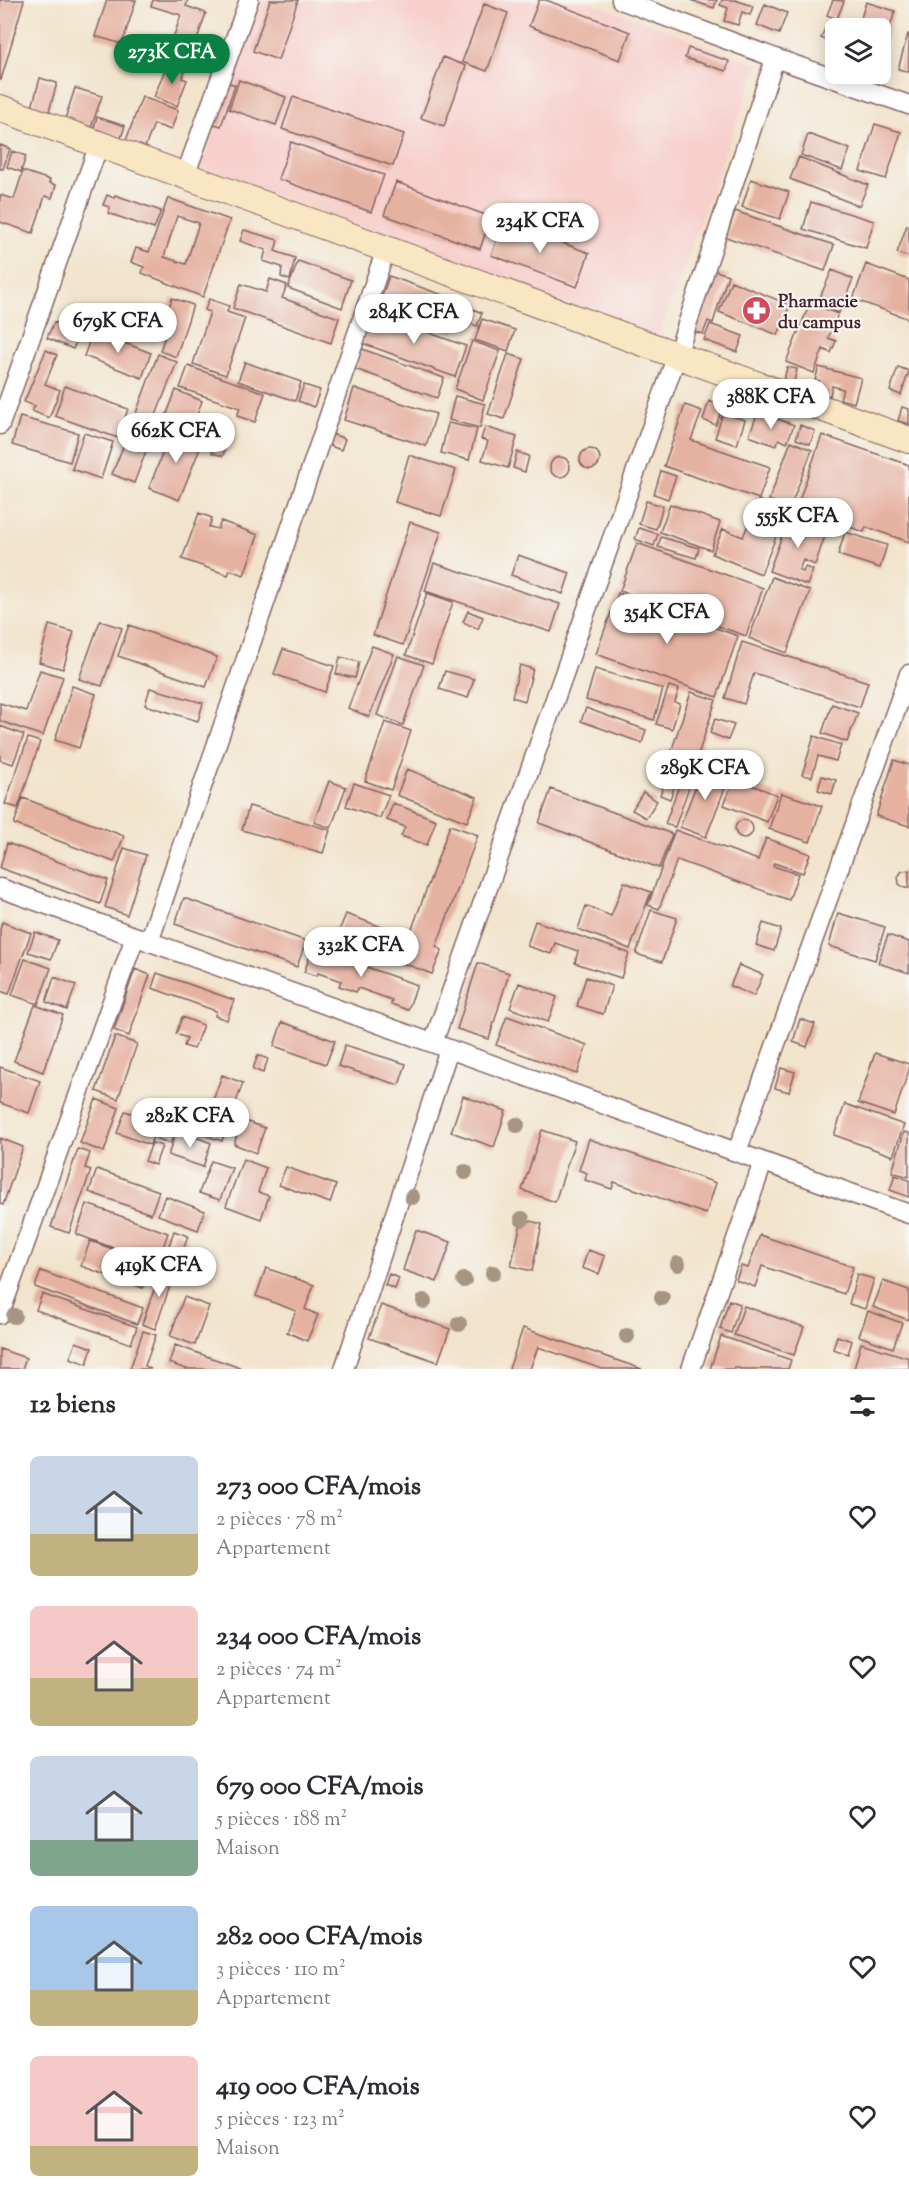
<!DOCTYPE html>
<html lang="fr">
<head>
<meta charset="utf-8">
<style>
	:root { --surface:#fff; --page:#f7f7f7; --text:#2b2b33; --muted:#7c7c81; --accent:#0b8043 }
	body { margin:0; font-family:"Sorts Mill Goudy",serif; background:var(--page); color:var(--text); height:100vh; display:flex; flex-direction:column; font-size:22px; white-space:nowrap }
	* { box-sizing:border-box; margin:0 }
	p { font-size:20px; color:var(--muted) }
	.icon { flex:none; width:33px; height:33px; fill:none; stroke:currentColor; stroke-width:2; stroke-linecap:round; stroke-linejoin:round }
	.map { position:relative; height:1369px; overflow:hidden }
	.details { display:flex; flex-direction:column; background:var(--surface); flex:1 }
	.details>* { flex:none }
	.tools { position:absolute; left:825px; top:18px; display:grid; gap:12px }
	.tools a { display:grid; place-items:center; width:66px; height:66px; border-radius:9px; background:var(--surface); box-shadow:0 3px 15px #0003; font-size:30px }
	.price { position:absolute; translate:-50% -51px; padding:0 14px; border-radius:21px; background:#fff; color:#222; font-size:20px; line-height:39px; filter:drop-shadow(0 2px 3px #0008) }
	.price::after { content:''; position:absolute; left:50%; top:36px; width:18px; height:14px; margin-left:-9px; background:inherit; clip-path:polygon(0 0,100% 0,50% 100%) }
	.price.current { background:var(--accent); color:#fff }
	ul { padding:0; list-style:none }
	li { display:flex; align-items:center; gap:18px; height:150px; padding:0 30px }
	li span { display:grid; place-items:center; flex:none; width:168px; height:120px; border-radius:9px; color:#555 }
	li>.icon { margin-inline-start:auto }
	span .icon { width:72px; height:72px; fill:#fffc; stroke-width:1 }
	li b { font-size:26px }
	h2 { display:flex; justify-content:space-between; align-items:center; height:72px; padding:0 30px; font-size:26px }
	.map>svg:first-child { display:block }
</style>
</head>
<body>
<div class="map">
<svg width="909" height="1369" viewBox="0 0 909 1369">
	<rect width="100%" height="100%" fill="#f6f6f2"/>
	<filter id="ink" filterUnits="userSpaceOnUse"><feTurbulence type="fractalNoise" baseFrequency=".0167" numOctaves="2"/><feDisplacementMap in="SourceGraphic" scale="12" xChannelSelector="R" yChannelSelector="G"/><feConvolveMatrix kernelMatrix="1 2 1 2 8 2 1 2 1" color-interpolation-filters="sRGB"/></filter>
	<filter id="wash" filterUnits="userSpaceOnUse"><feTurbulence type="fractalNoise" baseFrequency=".008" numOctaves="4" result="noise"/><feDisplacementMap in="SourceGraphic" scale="24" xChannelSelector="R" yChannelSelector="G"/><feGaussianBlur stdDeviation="1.35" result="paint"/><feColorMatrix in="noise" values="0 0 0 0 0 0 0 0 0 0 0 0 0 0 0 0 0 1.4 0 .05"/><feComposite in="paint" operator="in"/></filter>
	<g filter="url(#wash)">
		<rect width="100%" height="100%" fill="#f2e4cc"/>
		<path fill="#f7d0cc" d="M261 0H586L758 64 658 338 200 167Z"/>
		<g id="blocks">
			<path fill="#e5b1a0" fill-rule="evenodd" d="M0 0H24L1 80H0Z
				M107 0H136L122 44 95 36Z
				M153 0H188L186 6 206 13 188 66 166 59 181 15 151 6Z
				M270 0H298L278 60 253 51Z
				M539 0H546L630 32 620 60 529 26Z
				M690 0H717L714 8Z
				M722 0H735L753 6 750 15 742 12 738 25 724 21 728 8 720 5Z
				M833 0 844 1 837 19 827 15Z
				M866 2 895 11 881 57 880 28H858Z
				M484 4 508 13 487 71 462 62Z
				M765 4 787 13 779 34 757 25Z
				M828 21 837 24 831 42 821 38Z
				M908 34H909V72L898 69Z
				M688 48 729 61 726 71 685 58Z
				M443 57 466 66 444 126 421 118Z
				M168 62 186 69 182 78 187 80 177 106 154 97Z
				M40 78 57 83 48 115 31 111Z
				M239 80 286 97 276 125 229 109Z
				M225 81 235 85 221 126 211 123Z
				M75 88 102 96 90 131 64 122Z
				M142 97 178 110 171 130 154 124 144 150 125 143Z
				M293 97 404 134 393 166 282 129Z
				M97 117 125 126 120 141 93 131Z
				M875 124 901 132 886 179 860 171Z
				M808 134 850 149 842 170 801 155Z
				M291 142 384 175 371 212 278 179Z
				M0 145 10 149 3 169H0Z
				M12 151 26 156 21 172 7 167Z
				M799 157 868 185 859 206 790 179Z
				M23 171 50 180 49 183 56 185 52 198 45 196 33 233 0 222V195L14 199Z
				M751 179 789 192 780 219 742 207Z
				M396 182 491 217 480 249 384 215Z
				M107 195 114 198 115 195 161 211 154 229 108 213 110 207 103 205Z
				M168 198 230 220 203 297 142 273 144 267 131 262 136 248 149 252ZM177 216 199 223 186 264 164 257Z
				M811 202 874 221 866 248 803 229Z
				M735 211 834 245 825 271 726 237Z
				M504 221 589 253 577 287 491 255Z
				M907 225 909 226V257L897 253Z
				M244 230 278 240 275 251 295 258 290 280 281 277 282 267 263 261 266 250 240 241Z
				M298 261 351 280 342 308 288 288Z
				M866 264 909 280V319L853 299Z
				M710 269 728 275 713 323 708 321 703 334 689 330Z
				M832 270 853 279 839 313 817 304Z
				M389 276 465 303 454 333 379 305Z
				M270 279 287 285 282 298 339 318 331 343 233 308 241 284 266 292Z
				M731 281 790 305 778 335 719 312Z
				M172 298 193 305 176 357 160 351 166 332 162 330Z
				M209 299 229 306 227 312 245 318 226 375 193 364 210 312 205 310Z
				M810 303 838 314 828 338 836 341 831 353 823 349 814 373 786 362Z
				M468 307 482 313 477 326 462 321Z
				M373 313 466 346 455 377 362 343Z
				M482 319 515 330 508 351 475 340Z
				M54 322 80 333 73 349 47 338Z
				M710 324 743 336 737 352 704 340Z
				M93 331 151 353 142 378 84 356Z
				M472 341 500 351 483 400 455 389Z
				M362 349 444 378 437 398 355 369Z
				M46 350 57 355 45 384 60 390 49 418 32 411 35 406 24 402Z
				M158 354 177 362 154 420 136 413Z
				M508 354 524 359 504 419 488 414Z
				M245 362 301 382 295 401 238 381Z
				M188 366 265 393 255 422 237 416 240 408 180 388Z
				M787 367 797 369 794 382 784 380Z
				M819 367 861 378 854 403 840 399 843 389 832 386 830 396 817 393 820 381 815 380Z
				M898 367 909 371 901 395 890 391Z
				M304 385 320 390 314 407 298 401Z
				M65 386 128 409 118 438 55 416Z
				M354 388 436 414 426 446 344 420Z
				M176 390 202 401 190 433 170 425 165 438 159 435Z
				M455 396 485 404 480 428 449 420Z
				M709 401 723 406 716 425 703 420Z
				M685 405 702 411 691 440 770 467 759 499 664 466Z
				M902 407 909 409V424L898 421Z
				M758 412 794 425 787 443 779 439 776 446 749 436Z
				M723 413 745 420 737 445 715 438Z
				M20 417 78 433 70 462 12 445Z
				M135 417 156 425 134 483 112 474Z
				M448 423 477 429 469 460 441 453Z
				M800 425 815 431 810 444 796 439Z
				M485 427 517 437 508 468 482 460 488 441 481 439Z
				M172 429 203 441 179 500 149 488Z
				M84 433 113 442 101 479 72 469Z
				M332 434 345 439 341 450 328 445Z
				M822 435 909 465V542L866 527 864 532 835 522 833 526 795 512Z
				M215 438 227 441 223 456 212 453Z
				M791 441 812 450 790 508 769 500Z
				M580 459a10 10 0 1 1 20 0a10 10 0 1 1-20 0Z
				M517 452 529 456 525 472 513 468Z
				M409 455 456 470 441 516 395 502Z
				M550 467a10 10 0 1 1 20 0a10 10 0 1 1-20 0Z
				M661 471 676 476 668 499 654 494Z
				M758 500 786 512 761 574 712 554 723 529 743 537Z
				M646 501 663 506 656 529 639 524Z
				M670 504 720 522 711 550 660 532Z
				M199 513 212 518 209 527 218 529 221 521 258 535 244 575 230 570 228 575 182 559Z
				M790 514 828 527 815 565 803 560 799 570 803 572 805 567 813 570 807 585 769 571Z
				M410 522 441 532 403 645 373 635Z
				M639 528 658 534 654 546 635 539Z
				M845 532 887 545 880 568 838 555Z
				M661 537 699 548 696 558 658 547Z
				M637 543 763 588 746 636 620 591Z
				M518 555 570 573 563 594 511 575Z
				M434 563 560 604 551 632 425 591Z
				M772 577 810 591 787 653 749 638Z
				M427 593 453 602 432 664 406 655Z
				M618 593 738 636 717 697 596 654Z
				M468 611 483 617 478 629 463 622Z
				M100 621 122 628 102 686 79 679Z
				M49 625 74 632 63 669 39 662Z
				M129 625 217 657 206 687 118 656Z
				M742 642 868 682 860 707 754 673 744 704 725 698Z
				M372 646 394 654 369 717 348 708Z
				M283 649 334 666 325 692 274 674Z
				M398 656 424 665 403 725 377 715Z
				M340 657 359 662 355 678 336 674Z
				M520 665 533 669 525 701 512 697Z
				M595 669 663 689 654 720 586 700Z
				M40 670 63 677 43 736 0 721V703L26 711Z
				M445 671 474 679 468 698 439 689Z
				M72 686 96 694 79 748 55 740Z
				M669 686 679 689 675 702 680 704 672 729 656 724Z
				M150 688 203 703 198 721 145 705Z
				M691 692 716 700 696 761 671 752Z
				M832 704 858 713 847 742 822 733Z
				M586 708 646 730 642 743 581 721Z
				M715 719 734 725 728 740 710 733Z
				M385 722 411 731 391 790 365 781Z
				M0 726 24 735 13 764 0 760Z
				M814 736 841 745 836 761 818 756 812 777 802 775Z
				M28 738 40 742 18 808 5 804Z
				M894 760 909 765V826L876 816Z
				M704 765 730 775 706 837 680 827Z
				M407 769 477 797 467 822 397 795Z
				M685 769 694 773 675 827 665 824Z
				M822 776 836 780 832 794 818 790Z
				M734 778 777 795 767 822 724 805Z
				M666 779 676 782 670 799 660 795Z
				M329 781 346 787 331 828 314 822Z
				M354 783 389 795 380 818 346 806Z
				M551 789 672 834 659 868 539 823Z
				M643 792 657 801 646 818 632 810Z
				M781 793 822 806 810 842 769 829Z
				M23 798 124 836 114 862 14 824Z
				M393 803 436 820 427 845 401 836 405 827 387 820Z
				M249 806 330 830 323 853 242 830Z
				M735 829a9 9 0 1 1 18 0a9 9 0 1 1-18 0Z
				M450 825 478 835 436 947 442 950 432 974 336 938 346 914 409 937Z
				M675 830 758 860 766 838 810 854 803 873 774 863 773 866 798 874 789 900 677 860 659 909 648 905Z
				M7 843 108 880 100 904 0 868Z
				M124 848 146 855 127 915 105 907Z
				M909 870V888H905L899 884 898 877 902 871Z
				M624 882 651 892 630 949 578 929 586 906 611 916Z
				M184 898 306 941 297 967 175 924Z
				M651 910 677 918 662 962 636 954Z
				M838 913 885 927 875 960 829 946Z
				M535 921 629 953 621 978 575 963 578 951 555 943 551 954 527 946Z
				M2 922 31 933 9 994 0 991V929Z
				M763 923 781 929 774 951 756 945Z
				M35 932 58 940 51 959 28 952Z
				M888 935 909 942V973L878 963Z
				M313 948 417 985 408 1010 391 1004 392 1000 358 988 356 992 339 986 341 981 318 973 317 976 304 972Z
				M25 959 51 968 38 1004 12 995Z
				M478 963 509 973 489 1039 457 1029Z
				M739 965 763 975 754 996 730 986Z
				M135 969 150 975 129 1036 114 1030Z
				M157 973 234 1000 227 1020 215 1016 216 1011 152 988Z
				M54 977 76 985 67 1010 46 1002Z
				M586 977 612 986 603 1014 577 1006Z
				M519 983 557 997 548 1022 510 1008Z
				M35 1005 63 1015 43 1072 14 1061Z
				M507 1016 587 1045 577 1074 496 1045Z
				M182 1017 203 1025 194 1049 184 1046 187 1038 176 1034Z
				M800 1019 815 1024 807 1047 793 1042Z
				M282 1022 335 1041 326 1064 274 1046Z
				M115 1036 137 1044 118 1099 96 1091Z
				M345 1045 406 1064 399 1085 338 1066Z
				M875 1053 909 1064V1070L894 1115 858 1103Z
				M258 1055 268 1059 263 1073 253 1069Z
				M0 1067 40 1081 29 1113 0 1103Z
				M781 1068 795 1072 789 1092 775 1088Z
				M222 1075 243 1083 222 1141 201 1134Z
				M463 1096 506 1111 494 1147 451 1132Z
				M96 1099 119 1108 104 1152 80 1143Z
				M845 1104 904 1125 893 1156 834 1135Z
				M125 1111 158 1122 150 1145 117 1133Z
				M242 1120 265 1128 256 1153 234 1144Z
				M161 1123 176 1129 170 1144 156 1138Z
				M177 1130 211 1143 203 1167 168 1155Z
				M542 1130 575 1141 555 1202 522 1190Z
				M904 1132 909 1133V1177L892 1172Z
				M0 1138 23 1147 3 1205 0 1204Z
				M589 1139 716 1183 706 1214 614 1182 612 1189 585 1180 587 1173 579 1170Z
				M152 1143 162 1146 155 1165 145 1161Z
				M78 1149 90 1153 85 1168 91 1170 69 1233 51 1227Z
				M243 1159 266 1168 258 1192 269 1196 261 1219 226 1206Z
				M211 1161 232 1168 220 1200 199 1193Z
				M286 1167 336 1185 330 1203 279 1185Z
				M97 1169 159 1191 151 1214 89 1192Z
				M895 1175 909 1180V1197L890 1190Z
				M165 1196 205 1211 198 1230 158 1215Z
				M87 1204 168 1233 157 1264 76 1234Z
				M522 1219 542 1224 532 1271 511 1266Z
				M416 1230 451 1242 437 1282 403 1270Z
				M174 1231 188 1236 179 1262 165 1257Z
				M760 1235 853 1267 844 1294 762 1266 755 1287 736 1280 741 1266 748 1268Z
				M90 1241 152 1263 143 1288 81 1266Z
				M588 1250 605 1256 599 1274 582 1268Z
				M162 1267 175 1272 155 1329 142 1324Z
				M266 1268 314 1285 305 1309 318 1315 307 1341 287 1332 296 1311 256 1296Z
				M41 1271 143 1308 137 1324 35 1287Z
				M389 1274 399 1278 395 1289 385 1285Z
				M857 1274 874 1279 865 1309 849 1304Z
				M883 1281 909 1290V1320L873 1307Z
				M42 1294 137 1327 131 1344 36 1310Z
				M184 1297 209 1306 195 1345 170 1336Z
				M729 1300 740 1304 731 1333 720 1329Z
				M381 1305 450 1329 438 1362 369 1338Z
				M744 1306 804 1327 794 1355 734 1335Z
				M868 1311 902 1323 893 1348 859 1336Z
				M523 1328 642 1369H602L538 1347 530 1369H509Z
				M143 1331 156 1335 145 1366 151 1369H130Z
				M721 1336 791 1360 788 1369H741L735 1367V1369H710Z
				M837 1336 852 1341 848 1354 833 1349Z
				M76 1342 92 1348 87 1364 70 1358Z
				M861 1343 909 1358V1369H854Z
				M175 1345 243 1369H186L169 1363Z
				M0 1349 26 1358 22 1369H0Z"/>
		</g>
	</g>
	<g filter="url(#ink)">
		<use href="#blocks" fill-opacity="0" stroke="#856463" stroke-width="1.5"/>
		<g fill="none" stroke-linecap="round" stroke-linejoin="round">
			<defs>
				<path id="street" d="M621 0 775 58 909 105
					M185 176 249 0
					M0 425 99 144
					M0 888 909 1214
					M149 942 386 249
					M433 1043 677 355 775 58
					M737 1152 909 674
					M0 1314 135 937
					M344 1369 449 1049
					M691 1369 763 1162"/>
				<path id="secondary" d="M0 108 909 440"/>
			</defs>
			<use href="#street" stroke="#856463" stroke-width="21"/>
			<use href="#secondary" stroke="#856463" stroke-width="28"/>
			<use href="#street" stroke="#fff" stroke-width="18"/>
			<use href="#secondary" stroke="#f9e7c3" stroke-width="26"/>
		</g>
		<g fill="#a69580">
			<circle cx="517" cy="1125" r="8"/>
			<circle cx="465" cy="1172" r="8"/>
			<circle cx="412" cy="1197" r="8"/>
			<circle cx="522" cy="1219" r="8"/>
			<circle cx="678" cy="1264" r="8"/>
			<circle cx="493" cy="1273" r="8"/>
			<circle cx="464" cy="1280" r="8"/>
			<circle cx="662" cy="1298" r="8"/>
			<circle cx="424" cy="1301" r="8"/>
			<circle cx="14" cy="1316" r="8"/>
			<circle cx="459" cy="1324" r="8"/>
			<circle cx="627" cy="1336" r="8"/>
		</g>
	</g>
	<defs>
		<symbol id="pharmacy-disc" viewBox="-11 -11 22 22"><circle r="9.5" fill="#d1495b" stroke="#f6f6f2"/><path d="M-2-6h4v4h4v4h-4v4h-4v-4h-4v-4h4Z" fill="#fff"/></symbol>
	</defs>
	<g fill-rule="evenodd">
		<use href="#pharmacy-disc" x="740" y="294" width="33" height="33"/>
	</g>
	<g text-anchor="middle" stroke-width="4.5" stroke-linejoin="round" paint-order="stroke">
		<g font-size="18" font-weight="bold" fill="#4a1f2b" stroke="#f6f6f2" text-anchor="start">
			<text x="778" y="307">Pharmacie<tspan x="778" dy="21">du campus</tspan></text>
		</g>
	</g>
</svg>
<div class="tools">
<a><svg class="icon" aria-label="layers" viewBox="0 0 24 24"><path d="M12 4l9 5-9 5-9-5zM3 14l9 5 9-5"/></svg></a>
</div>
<b class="price current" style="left:172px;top:85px">273K CFA</b>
<b class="price" style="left:540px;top:254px">234K CFA</b>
<b class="price" style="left:414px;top:345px">284K CFA</b>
<b class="price" style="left:118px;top:354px">679K CFA</b>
<b class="price" style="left:771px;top:430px">388K CFA</b>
<b class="price" style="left:176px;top:464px">662K CFA</b>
<b class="price" style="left:798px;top:549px">555K CFA</b>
<b class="price" style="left:667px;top:645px">354K CFA</b>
<b class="price" style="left:705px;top:801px">289K CFA</b>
<b class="price" style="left:361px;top:978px">332K CFA</b>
<b class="price" style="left:190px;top:1149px">282K CFA</b>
<b class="price" style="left:159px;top:1298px">419K CFA</b>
</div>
<section class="details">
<h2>12 biens<svg class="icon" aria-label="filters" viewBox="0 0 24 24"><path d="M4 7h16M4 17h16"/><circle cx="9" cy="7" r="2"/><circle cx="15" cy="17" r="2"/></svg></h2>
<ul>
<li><span style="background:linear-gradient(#c9d6e8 65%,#c2b280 0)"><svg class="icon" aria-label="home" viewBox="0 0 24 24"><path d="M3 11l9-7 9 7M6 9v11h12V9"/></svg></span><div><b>273 000 CFA/mois</b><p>2 pièces · 78 m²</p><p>Appartement</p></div><svg class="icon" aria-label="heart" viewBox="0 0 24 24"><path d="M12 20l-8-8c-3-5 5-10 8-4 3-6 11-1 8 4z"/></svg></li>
<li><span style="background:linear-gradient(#f6c9c9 60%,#c2b280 0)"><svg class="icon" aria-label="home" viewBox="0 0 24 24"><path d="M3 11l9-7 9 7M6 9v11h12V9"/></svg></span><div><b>234 000 CFA/mois</b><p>2 pièces · 74 m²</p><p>Appartement</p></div><svg class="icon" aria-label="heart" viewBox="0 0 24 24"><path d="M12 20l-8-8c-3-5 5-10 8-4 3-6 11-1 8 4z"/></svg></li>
<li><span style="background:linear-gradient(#c9d6e8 70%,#7fa58c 0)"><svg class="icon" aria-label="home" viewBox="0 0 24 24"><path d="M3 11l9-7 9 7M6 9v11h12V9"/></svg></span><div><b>679 000 CFA/mois</b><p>5 pièces · 188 m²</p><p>Maison</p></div><svg class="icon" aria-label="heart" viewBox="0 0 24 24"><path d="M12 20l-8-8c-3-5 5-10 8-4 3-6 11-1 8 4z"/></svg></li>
<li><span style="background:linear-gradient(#a9c7e8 70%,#c2b280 0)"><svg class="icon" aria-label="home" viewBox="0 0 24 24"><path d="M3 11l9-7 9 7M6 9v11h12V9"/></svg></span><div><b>282 000 CFA/mois</b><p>3 pièces · 110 m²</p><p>Appartement</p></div><svg class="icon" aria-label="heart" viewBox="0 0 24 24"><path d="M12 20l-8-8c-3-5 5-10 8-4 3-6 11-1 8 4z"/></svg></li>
<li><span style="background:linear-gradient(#f6c9c9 75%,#c2b280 0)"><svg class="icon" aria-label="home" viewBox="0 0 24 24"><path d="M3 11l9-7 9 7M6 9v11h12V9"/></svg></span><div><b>419 000 CFA/mois</b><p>5 pièces · 123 m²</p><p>Maison</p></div><svg class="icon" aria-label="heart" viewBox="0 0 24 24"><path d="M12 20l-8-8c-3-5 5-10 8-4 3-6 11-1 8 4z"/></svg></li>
</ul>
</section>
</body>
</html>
